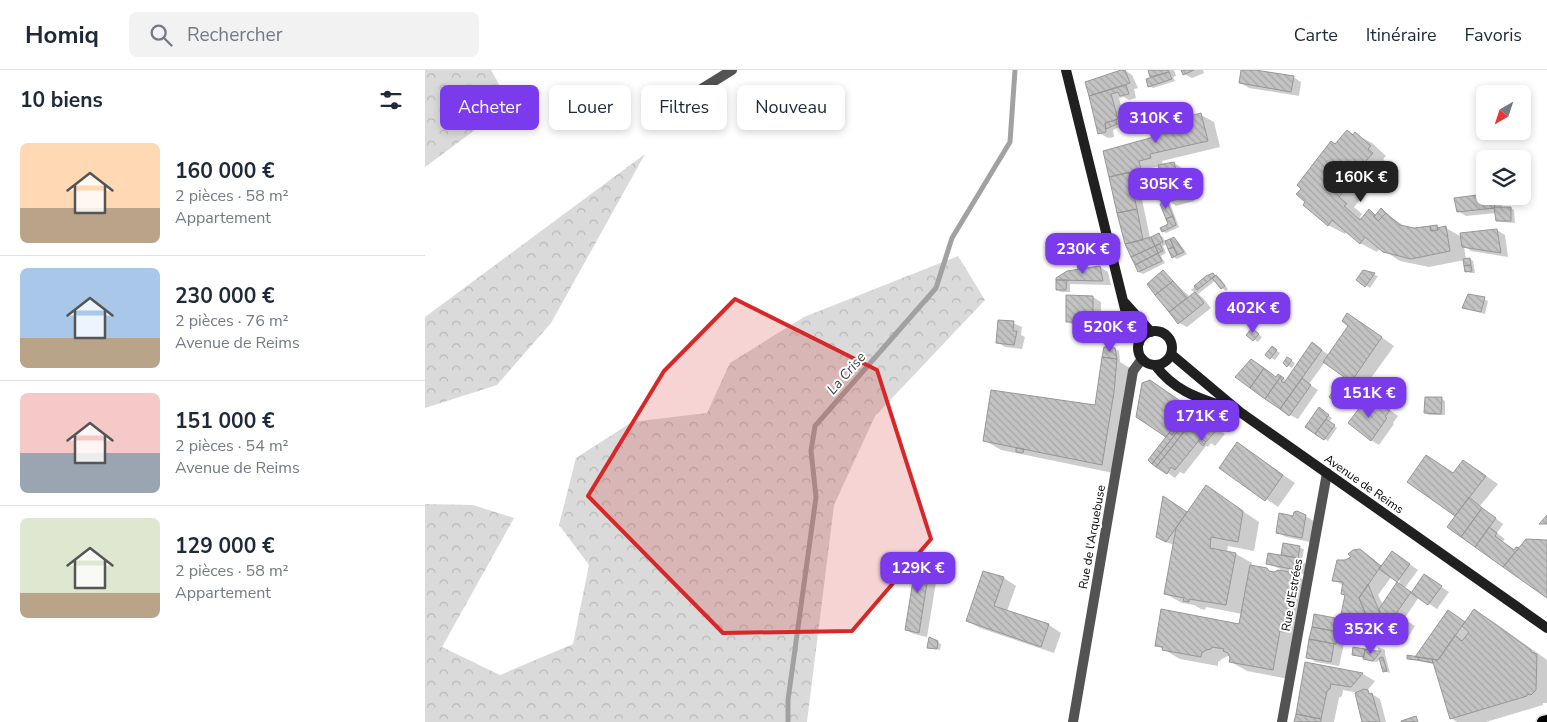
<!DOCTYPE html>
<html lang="fr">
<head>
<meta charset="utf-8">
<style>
	:root { --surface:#fff; --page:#f2f2f3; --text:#1f2937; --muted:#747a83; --line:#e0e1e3; --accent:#7c3aed }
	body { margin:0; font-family:"Nunito Sans",sans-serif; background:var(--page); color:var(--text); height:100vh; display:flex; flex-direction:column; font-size:19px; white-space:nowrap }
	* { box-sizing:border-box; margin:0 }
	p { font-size:16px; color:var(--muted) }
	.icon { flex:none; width:28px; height:28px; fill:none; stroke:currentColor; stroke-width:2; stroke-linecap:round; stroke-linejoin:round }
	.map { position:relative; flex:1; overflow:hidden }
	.drawer { display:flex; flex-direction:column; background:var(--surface); width:425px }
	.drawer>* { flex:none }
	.top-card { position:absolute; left:15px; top:15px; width:475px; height:45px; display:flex; gap:10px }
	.needle { width:32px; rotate:219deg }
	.controls { position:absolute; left:1051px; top:15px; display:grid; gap:10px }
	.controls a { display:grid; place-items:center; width:55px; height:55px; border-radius:8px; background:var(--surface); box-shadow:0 2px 8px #0003; font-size:25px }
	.price { position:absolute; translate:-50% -42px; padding:0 11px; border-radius:10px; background:var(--accent); color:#fff; font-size:16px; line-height:32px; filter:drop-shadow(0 1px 2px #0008) }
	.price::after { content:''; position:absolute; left:50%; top:30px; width:15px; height:11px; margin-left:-8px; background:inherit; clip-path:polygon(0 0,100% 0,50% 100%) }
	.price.active { background:#222; color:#fff }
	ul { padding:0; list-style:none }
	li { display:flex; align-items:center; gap:15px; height:125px; padding:0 20px }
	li+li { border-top:1px solid var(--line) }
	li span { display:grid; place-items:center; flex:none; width:140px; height:100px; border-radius:8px; color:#555 }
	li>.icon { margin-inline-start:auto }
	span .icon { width:60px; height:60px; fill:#fffc; stroke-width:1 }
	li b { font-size:21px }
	h2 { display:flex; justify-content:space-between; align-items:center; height:60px; padding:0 20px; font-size:21px }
	.chip { padding:0 18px; border-radius:8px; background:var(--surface); box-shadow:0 2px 8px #0003; font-size:18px; line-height:45px }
	.chip.active { background:var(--accent); color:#fff }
	header { display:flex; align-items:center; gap:30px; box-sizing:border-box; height:70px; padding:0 25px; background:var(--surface); border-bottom:1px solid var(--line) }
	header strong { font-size:24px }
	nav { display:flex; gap:28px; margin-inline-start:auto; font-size:18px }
	.search { width:350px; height:45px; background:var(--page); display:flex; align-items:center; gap:12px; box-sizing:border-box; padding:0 18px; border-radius:8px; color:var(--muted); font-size:19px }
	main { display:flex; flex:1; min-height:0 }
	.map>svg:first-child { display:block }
</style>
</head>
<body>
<header>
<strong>Homiq</strong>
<div class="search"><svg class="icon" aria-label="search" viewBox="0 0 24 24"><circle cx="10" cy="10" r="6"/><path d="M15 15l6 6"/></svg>Rechercher</div>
<nav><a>Carte</a><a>Itinéraire</a><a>Favoris</a></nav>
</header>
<main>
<section class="drawer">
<h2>10 biens<svg class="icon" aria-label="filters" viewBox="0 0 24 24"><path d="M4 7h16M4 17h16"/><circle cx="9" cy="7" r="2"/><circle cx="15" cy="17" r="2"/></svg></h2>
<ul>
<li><span style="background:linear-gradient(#ffd9b3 65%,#b9a48a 0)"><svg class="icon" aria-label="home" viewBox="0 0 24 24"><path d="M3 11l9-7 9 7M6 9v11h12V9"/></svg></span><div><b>160 000 €</b><p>2 pièces · 58 m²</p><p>Appartement</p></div></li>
<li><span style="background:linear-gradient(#a9c7e8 70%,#b9a48a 0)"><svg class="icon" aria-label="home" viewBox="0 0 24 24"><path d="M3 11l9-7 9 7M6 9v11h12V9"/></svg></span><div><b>230 000 €</b><p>2 pièces · 76 m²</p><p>Avenue de Reims</p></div></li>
<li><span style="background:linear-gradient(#f6c9c9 60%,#9aa5b1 0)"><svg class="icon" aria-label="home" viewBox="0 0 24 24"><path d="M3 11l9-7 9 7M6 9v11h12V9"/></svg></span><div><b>151 000 €</b><p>2 pièces · 54 m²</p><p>Avenue de Reims</p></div></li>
<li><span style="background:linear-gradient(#dfe7d0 75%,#b9a48a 0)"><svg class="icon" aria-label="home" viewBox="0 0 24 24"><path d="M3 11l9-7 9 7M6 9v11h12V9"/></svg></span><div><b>129 000 €</b><p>2 pièces · 58 m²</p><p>Appartement</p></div></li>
</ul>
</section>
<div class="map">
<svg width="1122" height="652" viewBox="0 0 1122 652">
	<defs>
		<pattern id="forest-crowns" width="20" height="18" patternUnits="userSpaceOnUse" patternTransform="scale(1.25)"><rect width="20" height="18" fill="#dadada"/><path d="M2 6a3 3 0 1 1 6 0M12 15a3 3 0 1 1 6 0" fill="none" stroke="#b9b9b9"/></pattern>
		<pattern id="building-back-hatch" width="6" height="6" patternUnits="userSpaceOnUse" patternTransform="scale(1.25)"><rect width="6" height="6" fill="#c3c3c3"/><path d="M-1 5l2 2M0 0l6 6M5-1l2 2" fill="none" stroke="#a6a6a6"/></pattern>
	</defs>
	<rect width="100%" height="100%" fill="#fff"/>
	<path fill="url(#forest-crowns)" d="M0 0H66L85 34 0 97Z
		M220 84 126 253 72 315 0 338V247Z
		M533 186 560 230 450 346 409 435 382 652H0V434L48 435 89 448 17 577 75 605 148 574 164 495 134 455 151 388 207 352 282 343 305 293 379 247Z"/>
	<path fill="#0003" fill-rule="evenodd" d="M699 0 707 5 713 18 709 19 711 28 704 30 699 27 694 28 701 54 688 60 689 67 683 68 674 63 662 13Z
		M724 0H749L751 6 748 7 750 11 728 18 724 16 727 8Z
		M757 0H778L779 3 767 8 759 4Z
		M818 0 868 7 876 12 874 26 824 18 816 13Z
		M776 45 789 52 795 77 737 91 738 95 749 93 757 98 764 126 769 129V131L751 136 744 131 754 157 741 163 738 161 744 155 736 135 744 132 735 96 726 98 728 106 713 110 725 168 734 165 738 167 739 170 743 171 749 169 753 171 762 184 752 189 748 187 742 174 738 176 741 183 736 186 740 193 718 204 714 202 701 174 679 82 734 67Z
		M930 64 947 73 961 86 958 89 964 94 952 107 956 110 947 121 944 119 929 137 937 144 935 147 937 149 944 141 952 145 966 147 982 158 989 159 1012 156 1016 159 1021 158 1037 167 1072 160 1080 165 1083 187 1046 181 1039 176 1041 190 1045 189 1048 191 1050 203H1045L1041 201 1040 190 1004 197 975 191 955 178 952 182 935 173 922 161 920 164 903 155 911 75Z
		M1060 119V126H1071L1076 129 1077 138H1086L1089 140 1090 153 1076 152 1072 150 1071 143 1041 146 1033 141 1059 125Z
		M658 191 662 193 663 199 675 197 683 202 686 215 645 214V222H636L632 219V211L630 210 642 202 654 200Z
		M738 201 765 227 770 223 766 220 782 207 788 205 795 208 803 219 801 221 797 218 791 210 773 224 778 228 786 238 762 257 754 253 731 225Z
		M939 202 953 206 945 218 933 210Z
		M642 227H668L676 232V256H650L642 251Z
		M1059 229 1063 231 1060 244 1039 238Z
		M935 252 969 276 939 318 900 292 884 314 893 320 873 349 865 345 852 308 853 305 862 311 888 274 904 285Z
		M588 253 597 257 596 265 600 267 597 279 580 277 572 272Z
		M831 262 837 267 833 272 823 265Z
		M847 278 855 283 850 290 842 285Z
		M690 279 694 281 695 292 708 300 693 404 576 380 559 370 671 337Z
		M862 288 870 293 867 298 859 293Z
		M725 311 800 364 790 376 786 373 783 377 781 376 759 404 755 402 750 408 725 390 742 367Z
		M917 322 922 325 916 334 905 327 914 326Z
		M1017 329 1020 331V345H1004L1001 343Z
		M961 337 973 346 968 353 969 354 954 375 946 370 948 339Z
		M898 341 907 348 904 352 912 358 903 371 882 357Z
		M824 381 870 413 853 437 796 398Z
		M1051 399 1073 414 1055 436 1078 454 1072 463 1080 469 1077 472 1090 481 1094 480 1122 527 1032 446 984 412Z
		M782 417 834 452 829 481 803 476 802 482 811 484 827 493 826 497 841 499 850 503 856 499 843 494 862 487 857 484 859 474 879 479 877 489H873L881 494 879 504 865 502 886 514 864 609 822 601 806 592 805 585 797 589 793 592V596L755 589 731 575 815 555 817 544 781 537 780 540 776 539 769 535 757 533 741 524 750 475 740 472 747 432 763 444Z
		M880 446 889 451 885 472 861 467 852 462 869 447Z
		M934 481 947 488 957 497 975 487 993 500 979 519 987 523 1008 511 1024 522 1012 539 994 527 979 549 990 556 978 575 970 571 968 574 963 572 960 575 953 570 948 559 929 555 924 552 914 596 891 592 882 587 890 545 921 551 916 548 921 526 917 524 919 516 909 510 920 491 928 488ZM967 506 975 511 958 535 953 525Z
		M505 489 514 494 502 567 489 564 481 560Z
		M558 502 579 508 591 516 582 541 624 555 636 563 629 583 555 558 542 551Z
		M1049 541 1066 550 1122 590V633H1118V635L1061 652H1032L1026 648 1009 594 987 590 983 588H991L1041 553Z
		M512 572 516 574 515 580 504 577Z
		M953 577 960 580V584L965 603 959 601 956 588 952 592 943 591 940 588 928 585 953 582Z
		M881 593 938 604 950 611 942 621 955 629 961 652H938L934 623 918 620 917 626 914 628 909 652H870Z"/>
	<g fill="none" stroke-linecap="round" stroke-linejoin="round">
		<path stroke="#a1a1a1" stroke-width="5" d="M363 652V630L391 427 386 381 390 356 511 218 527 168 585 72 590 0"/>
	</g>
	<path fill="url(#building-back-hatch)" stroke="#979797" d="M696 0H700L705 13 664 26 660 12Z
		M723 0H743L744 2 725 7Z
		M756 0H769L758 5Z
		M816 0H830L869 6 866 22 814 13Z
		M744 2 747 9 723 17 721 9Z
		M701 15 704 24 695 26 693 22 686 24 693 49 680 53 681 62 673 64 664 26Z
		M1056 23H1069L1060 24V40H1056Z
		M776 43 783 71 725 84 726 88 714 91 716 100 684 107 678 81 732 66 730 55Z
		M691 50 692 54 681 59 680 53Z
		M922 60 928 65 930 62 946 76 943 79 948 83 936 97 940 100 930 113 928 110 914 127 922 134 919 136 935 150 944 139 950 145 949 147 953 151 961 143 975 155 989 158 1005 156 1006 161 1013 160 1012 158 1021 156 1025 181 986 189 958 182 940 167 935 174 907 150 903 156 878 135 880 132 871 124 876 119 872 115 906 71 910 74Z
		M749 92 757 124 761 123V127L742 132 733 95Z
		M704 102 712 139 692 143 684 107Z
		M1060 118V124L1055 125 1054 119Z
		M1060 124V126H1068L1070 138 1032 142 1029 128Z
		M742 132 748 146 741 149 735 134Z
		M1069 137H1086V151H1071Z
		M956 138 961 143 953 151 949 147Z
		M712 139 718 170 700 174 692 143Z
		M748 146 751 155 737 162 735 158 743 154 741 149Z
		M1012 155 1013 160 1006 161 1005 156Z
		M1072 159 1076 183 1037 177 1035 163Z
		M734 163 738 172 730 176 726 167Z
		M726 167 730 176 706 187 700 174Z
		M749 167 759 182 752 185 745 169Z
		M745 169 749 177 743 179 740 171Z
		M735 174 738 181 733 183 730 176Z
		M730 176 733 183 710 195 706 187Z
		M749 177 752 185 747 188 743 179Z
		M733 183 737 191 713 202 710 195Z
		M1045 188 1046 195 1039 196 1038 189Z
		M658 189 660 198 653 200 652 191Z
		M1046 195 1047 201 1040 202 1039 196Z
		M675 196 678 211 631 210V208L642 201Z
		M738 200 748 211 730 225 722 214Z
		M938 200 950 203 940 217 931 210Z
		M788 203 790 206 772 220 769 216 781 206Z
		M791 205 800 216 796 219 787 208Z
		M631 210H642L641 220H631Z
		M748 211 762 228 744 242 730 225Z
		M770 222 779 233 753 254 744 242Z
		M1043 224 1060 227 1056 242 1037 238Z
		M641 225 668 226V252H641Z
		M922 243 957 267 926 312 898 292 923 256 917 251Z
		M573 250 589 251 588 261H592L589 275 571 273Z
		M827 258 834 264 828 271 821 265Z
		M887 272 897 280 855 339 840 329 856 306 859 308 856 311 859 313Z
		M847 276 852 280 845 289 840 285Z
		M679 277 690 278 692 289 677 287Z
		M677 287 692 289 689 322 677 395 558 371 566 320 670 335Z
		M862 287 867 290 862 297 858 293Z
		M826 289 839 298 825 318 810 307Z
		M839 298 851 307 853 304 856 306 840 329 825 318Z
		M877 308 886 315 864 346 855 339Z
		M725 310 764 337 741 367 711 347 717 313Z
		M917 320 919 322 912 333 904 327 908 321 913 325Z
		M1000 327H1017L1016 344 999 343Z
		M952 331 965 340 960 347 962 348 946 371 923 353 939 332 947 338Z
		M894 337 904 345 890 364 880 357Z
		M773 344 793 358 781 372 763 357Z
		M755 349 757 351 747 365 744 363Z
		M901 349 910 355 899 370 890 364Z
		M757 351 759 353 727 394 723 390 744 363 747 365Z
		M759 353 763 356 731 397 727 394Z
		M763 357 776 368 750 400 746 397 742 404 731 397Z
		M776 368 781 372 778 376 773 371Z
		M812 372 858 405 840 431 794 398Z
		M591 378 599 379 598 383 591 382Z
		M1001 385 1028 403 1038 390 1061 406 1030 446 982 412Z
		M781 415 818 441 813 472 786 467 785 478 811 483 801 535 764 529V532L758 531 759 528 739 524 751 458Z
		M738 426 762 442 741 472 731 467Z
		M1044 427 1057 438 1036 467 1022 457Z
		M1057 438 1071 448 1050 477 1036 467Z
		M872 441 881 445 877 468 851 463 854 443 868 446 869 442Z
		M1122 445V454H1114Z
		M1064 457 1072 463 1070 466 1089 480 1091 477 1094 478 1078 497 1050 477Z
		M1101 469 1122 470V528L1078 497Z
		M858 473 875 476 873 488 856 485Z
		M935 479 956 496 934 528 945 554 915 549 920 525 916 524 918 512 907 511 912 490H920L926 487 923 484 928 480Z
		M967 481 985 494 972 512 954 499Z
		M843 483 873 488 871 500 841 494Z
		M492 486 506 488 494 563 480 560Z
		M825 495 842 498 844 501 849 502 853 500 870 503 859 562 855 561 848 600 804 592 805 588 803 583 798 581 799 579 787 577 786 579 781 580 777 583 776 587 737 580 738 577 730 576 736 539 814 554Z
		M558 501 579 507 569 536 624 554 616 577 541 551Z
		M999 504 1017 516 1003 535 986 523Z
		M972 512 986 522 961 558 954 539Z
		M943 514 961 558 952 571 934 528Z
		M1049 539 1106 580V582L1112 584 1111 620 1106 625 1102 624V626L1025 649 1007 589 1013 590 1030 565 1037 571 1044 562 1037 556Z
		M1023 540 1040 552 1037 556 1013 590 990 587Z
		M972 543 983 551 969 572 962 566 959 571 954 567Z
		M889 544 916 549 914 562 887 557Z
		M887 557 914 562 911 574 884 569Z
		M504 567 513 571 512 579 502 578Z
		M884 569 909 574 906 592 881 588Z
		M928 577 940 579 939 587 927 585Z
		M940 579 952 581H956L948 591 938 589Z
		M982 585 994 587 993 590 982 589Z
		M958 587 962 601 958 602 954 588Z
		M994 587 1007 589 1008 593 993 590Z
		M880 592 938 603 926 617 906 614 905 619 902 621 896 649 871 644Z
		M939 619 943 620 944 624 947 623 955 652H937L930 623Z
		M871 644 896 649V652H869Z
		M991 646 993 652H976V651Z"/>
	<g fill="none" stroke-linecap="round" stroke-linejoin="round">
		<defs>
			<path id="primary" d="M1118 652 1122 651"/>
		</defs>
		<use href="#primary" stroke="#dbdbdb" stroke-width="15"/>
		<path stroke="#535353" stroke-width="10" d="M236 44 307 0
			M648 652 708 301 717 289
			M857 652 902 403"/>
		<path stroke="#202020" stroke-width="10" d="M641 0 702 247 714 273
			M700 233 726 262
			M713 278a17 17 0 1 1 34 0a17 17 0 1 1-34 0Z
			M746 284 815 342 1122 558
			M730 295C752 324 777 329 809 340"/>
		<use href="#primary" stroke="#000" stroke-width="12"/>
	</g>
	<path fill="#d62828" fill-opacity="0.2" stroke="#d62828" stroke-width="4" stroke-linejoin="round" d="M310 229 452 300 506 469 427 561 298 563 163 426 239 301Z"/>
	<g text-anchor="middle" stroke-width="4" stroke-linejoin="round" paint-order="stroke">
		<g font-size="12" fill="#000" stroke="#fff">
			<text transform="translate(939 414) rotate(35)" y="4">Avenue de Reims</text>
			<text transform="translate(667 467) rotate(-80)" y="4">Rue de l'Arquebuse</text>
			<text transform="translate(867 525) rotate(-80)" y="4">Rue d'Estrées</text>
		</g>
		<g font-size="14" font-style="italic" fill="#424242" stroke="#fff">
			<text transform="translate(421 303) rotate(-49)" y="5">La Crise</text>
		</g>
	</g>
</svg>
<div class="controls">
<a><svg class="needle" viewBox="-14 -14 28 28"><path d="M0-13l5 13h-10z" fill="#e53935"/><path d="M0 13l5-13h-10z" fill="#747a83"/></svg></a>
<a><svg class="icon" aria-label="layers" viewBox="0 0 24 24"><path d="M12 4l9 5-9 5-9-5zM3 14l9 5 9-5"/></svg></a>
</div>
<b class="price" style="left:731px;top:74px">310K €</b>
<b class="price active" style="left:936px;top:133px">160K €</b>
<b class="price" style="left:741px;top:140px">305K €</b>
<b class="price" style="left:658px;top:205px">230K €</b>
<b class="price" style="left:828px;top:264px">402K €</b>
<b class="price" style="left:685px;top:283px">520K €</b>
<b class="price" style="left:944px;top:349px">151K €</b>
<b class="price" style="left:777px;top:372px">171K €</b>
<b class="price" style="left:493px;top:524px">129K €</b>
<b class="price" style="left:946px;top:585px">352K €</b>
<div class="top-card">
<a class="chip active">Acheter</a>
<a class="chip">Louer</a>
<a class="chip">Filtres</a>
<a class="chip">Nouveau</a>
</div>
</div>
</main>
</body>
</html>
